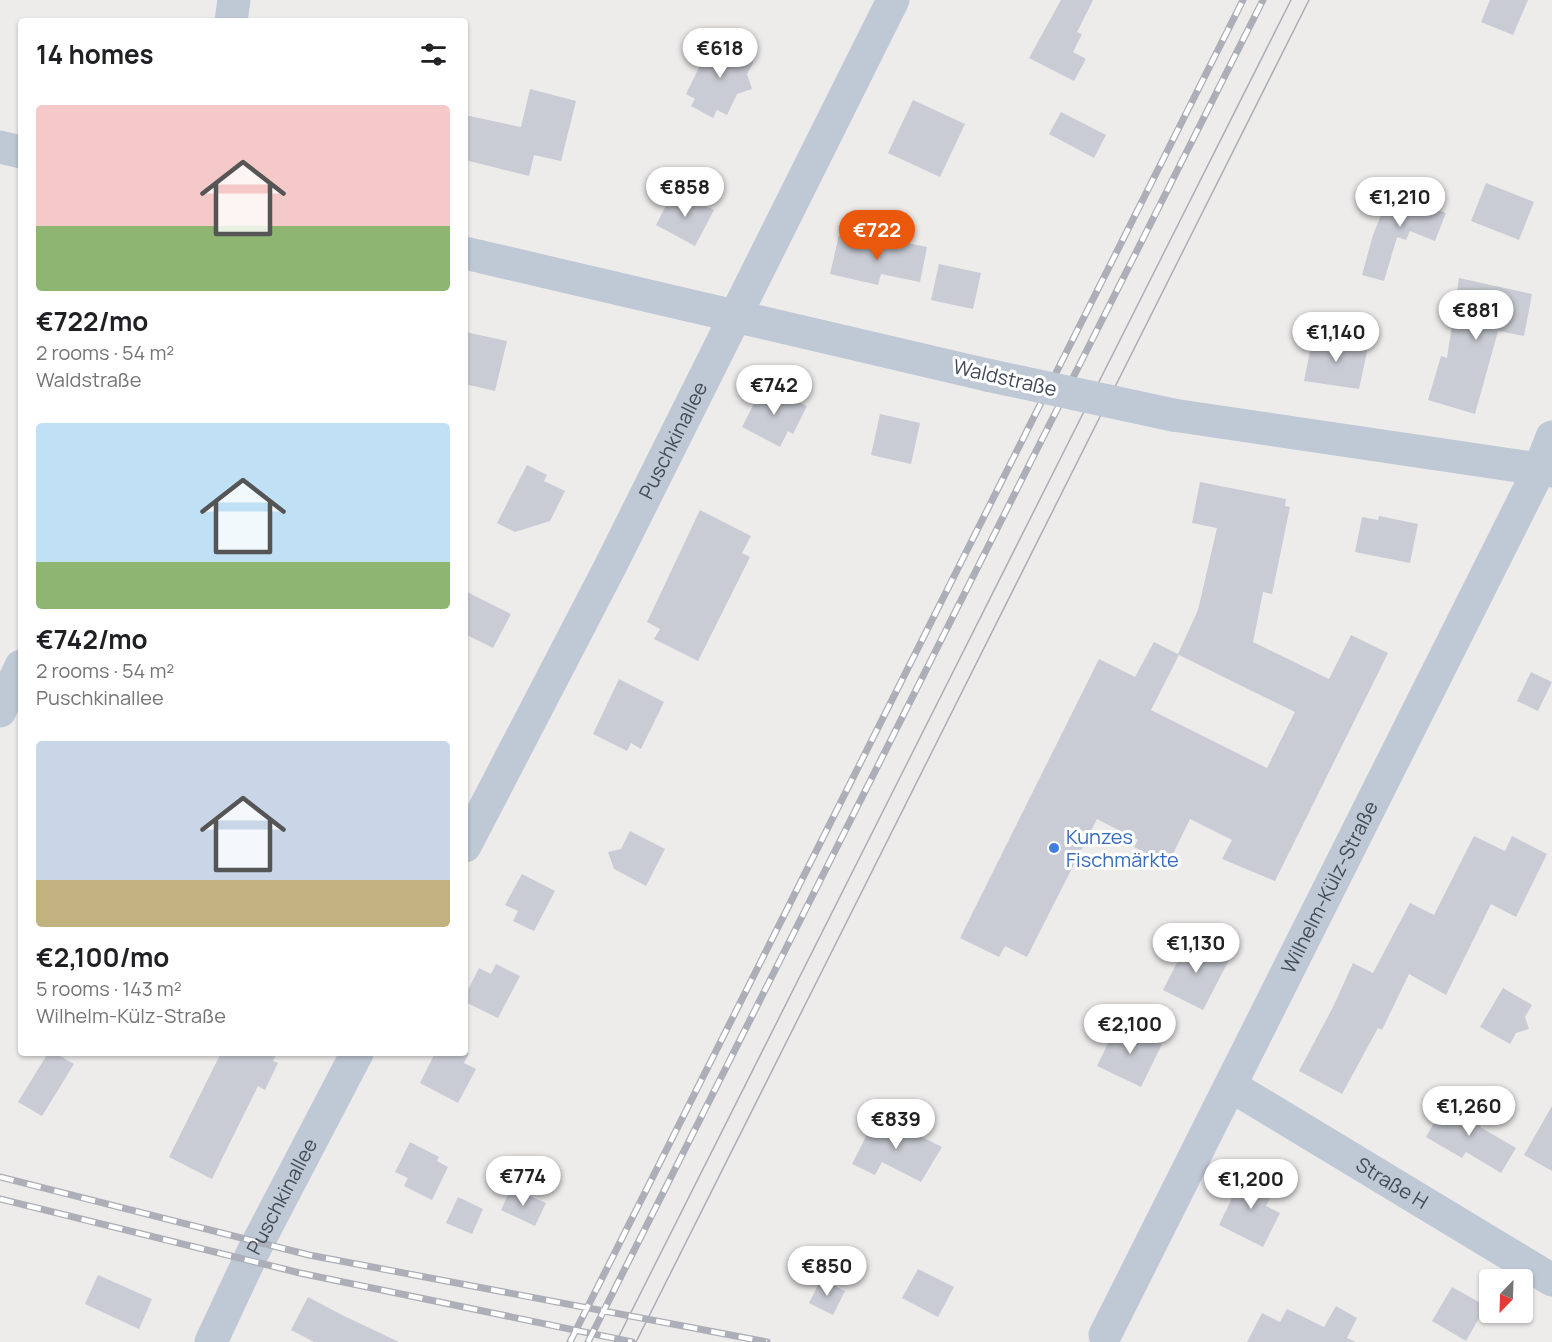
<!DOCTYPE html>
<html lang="en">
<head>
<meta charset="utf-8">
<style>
	:root { --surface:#fff; --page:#f2f2f2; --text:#202124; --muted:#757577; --accent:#ea580c }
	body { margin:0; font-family:Manrope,sans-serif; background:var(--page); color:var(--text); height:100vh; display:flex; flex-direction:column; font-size:22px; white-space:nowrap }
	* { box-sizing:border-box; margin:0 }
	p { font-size:20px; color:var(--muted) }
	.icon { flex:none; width:33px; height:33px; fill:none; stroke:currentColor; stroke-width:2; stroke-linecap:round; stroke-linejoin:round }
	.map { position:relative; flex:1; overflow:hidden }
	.drawer { position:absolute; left:18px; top:18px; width:450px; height:1038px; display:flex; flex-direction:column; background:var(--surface); border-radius:6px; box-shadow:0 2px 4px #0004 }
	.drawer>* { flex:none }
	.needle { width:39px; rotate:203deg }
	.buttons { position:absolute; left:1479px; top:1269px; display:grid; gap:12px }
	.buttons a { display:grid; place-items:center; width:54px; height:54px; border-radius:6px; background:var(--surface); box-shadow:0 2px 4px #0004; font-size:30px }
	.price { position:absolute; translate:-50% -51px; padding:0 14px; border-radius:21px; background:#fff; color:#222; font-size:20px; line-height:39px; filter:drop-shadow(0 2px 3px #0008) }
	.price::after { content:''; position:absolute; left:50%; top:36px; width:18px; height:14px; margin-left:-9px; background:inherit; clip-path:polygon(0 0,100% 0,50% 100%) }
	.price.active { background:var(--accent); color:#fff }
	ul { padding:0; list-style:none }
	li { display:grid; align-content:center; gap:12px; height:318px; padding:0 18px }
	li span { display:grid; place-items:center; height:186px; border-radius:6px; color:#555 }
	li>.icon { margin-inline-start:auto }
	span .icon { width:108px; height:108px; fill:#fffc; stroke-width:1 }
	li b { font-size:26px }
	h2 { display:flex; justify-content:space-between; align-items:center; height:72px; padding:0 18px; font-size:26px }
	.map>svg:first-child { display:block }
</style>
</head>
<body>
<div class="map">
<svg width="1552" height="1342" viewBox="0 0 1552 1342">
	<rect width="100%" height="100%" fill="#eeebeb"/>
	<path fill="#c9ccd4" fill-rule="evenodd" d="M1061 0H1093L1077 32 1082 34 1073 52 1086 59 1074 81 1029 58Z
		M1490 0H1528L1513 35 1481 22Z
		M712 41 733 51 740 48 750 53 753 63 747 74 752 89 737 94 727 115 717 110 713 118 691 106 695 99 686 94Z
		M530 89 576 101 561 161 534 155 529 176 465 160V115L521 127Z
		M913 100 965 124 940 177 888 153Z
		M1061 112 1106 135 1094 158 1049 134Z
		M1396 178 1412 183 1408 198 1446 213 1435 241 1410 231 1406 240 1397 237 1384 281 1362 275 1373 235Z
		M1486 183 1534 202 1519 240 1471 221Z
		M674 190 714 210 695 246 656 225Z
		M839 235 900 249 901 242 927 247 920 282 881 274 878 285 830 274Z
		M939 264 981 273 973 309 931 300Z
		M1459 278 1532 294 1524 336 1498 331 1475 414 1428 400 1441 356 1447 358Z
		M465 332 507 341 495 391 465 384Z
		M1313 336 1368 347 1359 389 1304 381Z
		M764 384 807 406 793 434 788 431 780 447 742 427Z
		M880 414 920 423 911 464 871 455Z
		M527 465 547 475 544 481 565 491 550 521 515 532 497 523Z
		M1200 482 1286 499 1285 506 1290 507 1272 594 1263 592 1253 642 1329 679 1351 635 1388 653 1275 881 1222 859 1232 840 1190 819 1168 864 1134 847 1138 840 1097 819 1027 957 1005 946 999 957 960 938 1099 659 1135 677 1154 642 1178 654 1198 610 1217 528 1192 523ZM1179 655 1295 712 1267 768 1151 710Z
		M700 510 751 536 742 553 750 557 698 661 654 639 660 629 647 622Z
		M1379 516 1418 524 1410 563 1355 552 1362 517 1378 520Z
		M465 591 511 614 493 648 465 634Z
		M1531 672 1552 682 1538 711 1517 701Z
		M619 679 664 702 641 749 631 743 627 751 593 734Z
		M630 831 665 849 646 886 614 869 608 852 621 849Z
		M1474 836 1505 851 1512 836 1547 854 1516 917 1491 904 1446 995 1409 974 1382 1030 1378 1028 1342 1094 1299 1071 1333 1007 1353 963 1373 973 1410 903 1434 915Z
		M522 874 555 891 534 931 513 921 518 911 505 905Z
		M1190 937 1230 958 1203 1010 1163 990Z
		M496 964 520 976 498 1018 465 1002V996L479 968 491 974Z
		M1503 988 1532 1005 1525 1017 1529 1029 1516 1033 1510 1044 1480 1027Z
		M1118 1023 1162 1044 1141 1087 1097 1066Z
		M48 1053H55L74 1064 42 1116 18 1102Z
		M221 1053H277L273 1061 278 1063 265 1090 258 1086 212 1179 169 1157Z
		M435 1053H469L464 1063 476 1069 458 1103 420 1083Z
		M1447 1100 1483 1121 1480 1127 1516 1148 1501 1173 1466 1152 1462 1158 1426 1137Z
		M1552 1106V1171L1524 1155Z
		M877 1115 942 1147 921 1182 882 1162 875 1175 852 1164Z
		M410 1142 439 1157 437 1161 448 1167 432 1200 404 1186 408 1178 395 1172Z
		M1245 1171 1276 1186 1266 1206 1280 1213 1263 1247 1219 1225Z
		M511 1188 546 1203 535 1226 501 1210Z
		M458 1197 483 1209 472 1234 446 1223Z
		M918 1269 954 1287 938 1317 902 1298Z
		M98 1275 152 1299 139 1329 85 1304Z
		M821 1279 845 1291 833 1315 809 1303Z
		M1452 1287 1486 1306 1466 1341 1432 1321Z
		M308 1297 344 1316 399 1342H314L291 1330Z
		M1336 1306 1357 1318 1347 1338 1356 1342H1247L1262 1313 1280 1322 1287 1309 1324 1327Z"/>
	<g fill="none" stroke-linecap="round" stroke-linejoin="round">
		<g stroke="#bfc8d5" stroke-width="33">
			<path d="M231 21 234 0"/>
			<path d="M0 147 21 152"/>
			<path d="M465 253 987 375"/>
			<path d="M1173 415 1552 471"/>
			<path d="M0 711 21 666"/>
			<path id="s1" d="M465 846 611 565 893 0"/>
			<path id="s2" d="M1231 1086 1552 1280"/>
			<path id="s3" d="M1105 1335 1540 468 1552 437"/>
			<path id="s4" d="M211 1342 253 1252 357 1053"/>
		</g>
		<path stroke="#acafb7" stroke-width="1.5" d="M616 1342 1291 0
			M636 1342 1309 0"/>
		<defs>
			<path id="rail" d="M0 1177 309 1255 767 1342
				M0 1199 300 1273 632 1342
				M570 1342 1243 0
				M588 1342 1263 0"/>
		</defs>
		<use href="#rail" stroke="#acafb7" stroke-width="7"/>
		<use href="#rail" stroke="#fff" stroke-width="4.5" stroke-dasharray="14" stroke-linecap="butt"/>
		<path stroke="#bfc8d5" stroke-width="33" d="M987 375 1173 415"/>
	</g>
	<circle fill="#3f7fe0" stroke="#fff" stroke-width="2" cx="1054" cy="848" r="6"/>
	<g text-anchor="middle" stroke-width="6" stroke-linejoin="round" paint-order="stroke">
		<g font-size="20" fill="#424b5a" stroke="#fff">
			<text transform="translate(1005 378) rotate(13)" y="7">Waldstraße</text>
			<text dy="7" stroke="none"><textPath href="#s1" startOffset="456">Puschkinallee</textPath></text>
			<text dy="7" stroke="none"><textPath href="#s3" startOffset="501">Wilhelm-Külz-Straße</textPath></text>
			<text dy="7" stroke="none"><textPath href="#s2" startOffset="188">Straße H</textPath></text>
			<text dy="7" stroke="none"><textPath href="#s4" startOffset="162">Puschkinallee</textPath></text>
		</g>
		<g font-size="20" fill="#366cbe" stroke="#fff" text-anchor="start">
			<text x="1066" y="844">Kunzes<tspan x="1066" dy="23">Fischmärkte</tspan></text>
		</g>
	</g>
</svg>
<div class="buttons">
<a><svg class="needle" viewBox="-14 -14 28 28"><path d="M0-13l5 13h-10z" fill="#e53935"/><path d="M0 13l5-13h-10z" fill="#757577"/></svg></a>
</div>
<b class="price" style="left:720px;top:79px">€618</b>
<b class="price" style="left:685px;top:218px">€858</b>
<b class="price" style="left:1400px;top:228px">€1,210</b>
<b class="price active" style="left:877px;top:261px">€722</b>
<b class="price" style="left:1476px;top:341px">€881</b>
<b class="price" style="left:1336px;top:363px">€1,140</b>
<b class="price" style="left:774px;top:416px">€742</b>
<b class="price" style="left:1196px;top:974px">€1,130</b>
<b class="price" style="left:1130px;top:1055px">€2,100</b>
<b class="price" style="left:1469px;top:1137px">€1,260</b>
<b class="price" style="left:896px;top:1150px">€839</b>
<b class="price" style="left:523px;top:1207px">€774</b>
<b class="price" style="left:1251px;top:1210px">€1,200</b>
<b class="price" style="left:827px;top:1297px">€850</b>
<section class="drawer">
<h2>14 homes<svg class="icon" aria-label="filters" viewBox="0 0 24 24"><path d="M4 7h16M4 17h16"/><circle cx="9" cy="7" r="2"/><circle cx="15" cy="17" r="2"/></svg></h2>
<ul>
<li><span style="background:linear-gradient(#f6c9c9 65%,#8fb573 0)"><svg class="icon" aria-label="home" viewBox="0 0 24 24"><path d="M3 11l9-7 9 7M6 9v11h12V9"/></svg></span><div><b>€722/mo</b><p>2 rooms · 54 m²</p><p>Waldstraße</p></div></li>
<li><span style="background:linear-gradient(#bfe0f5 75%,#8fb573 0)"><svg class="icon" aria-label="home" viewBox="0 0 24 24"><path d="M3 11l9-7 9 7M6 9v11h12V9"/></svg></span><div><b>€742/mo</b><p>2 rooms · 54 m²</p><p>Puschkinallee</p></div></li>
<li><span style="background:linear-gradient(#c9d6e8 75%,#c2b280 0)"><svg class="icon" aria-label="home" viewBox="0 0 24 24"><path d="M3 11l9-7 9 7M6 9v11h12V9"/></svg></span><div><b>€2,100/mo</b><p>5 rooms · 143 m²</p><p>Wilhelm-Külz-Straße</p></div></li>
</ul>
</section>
</div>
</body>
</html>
